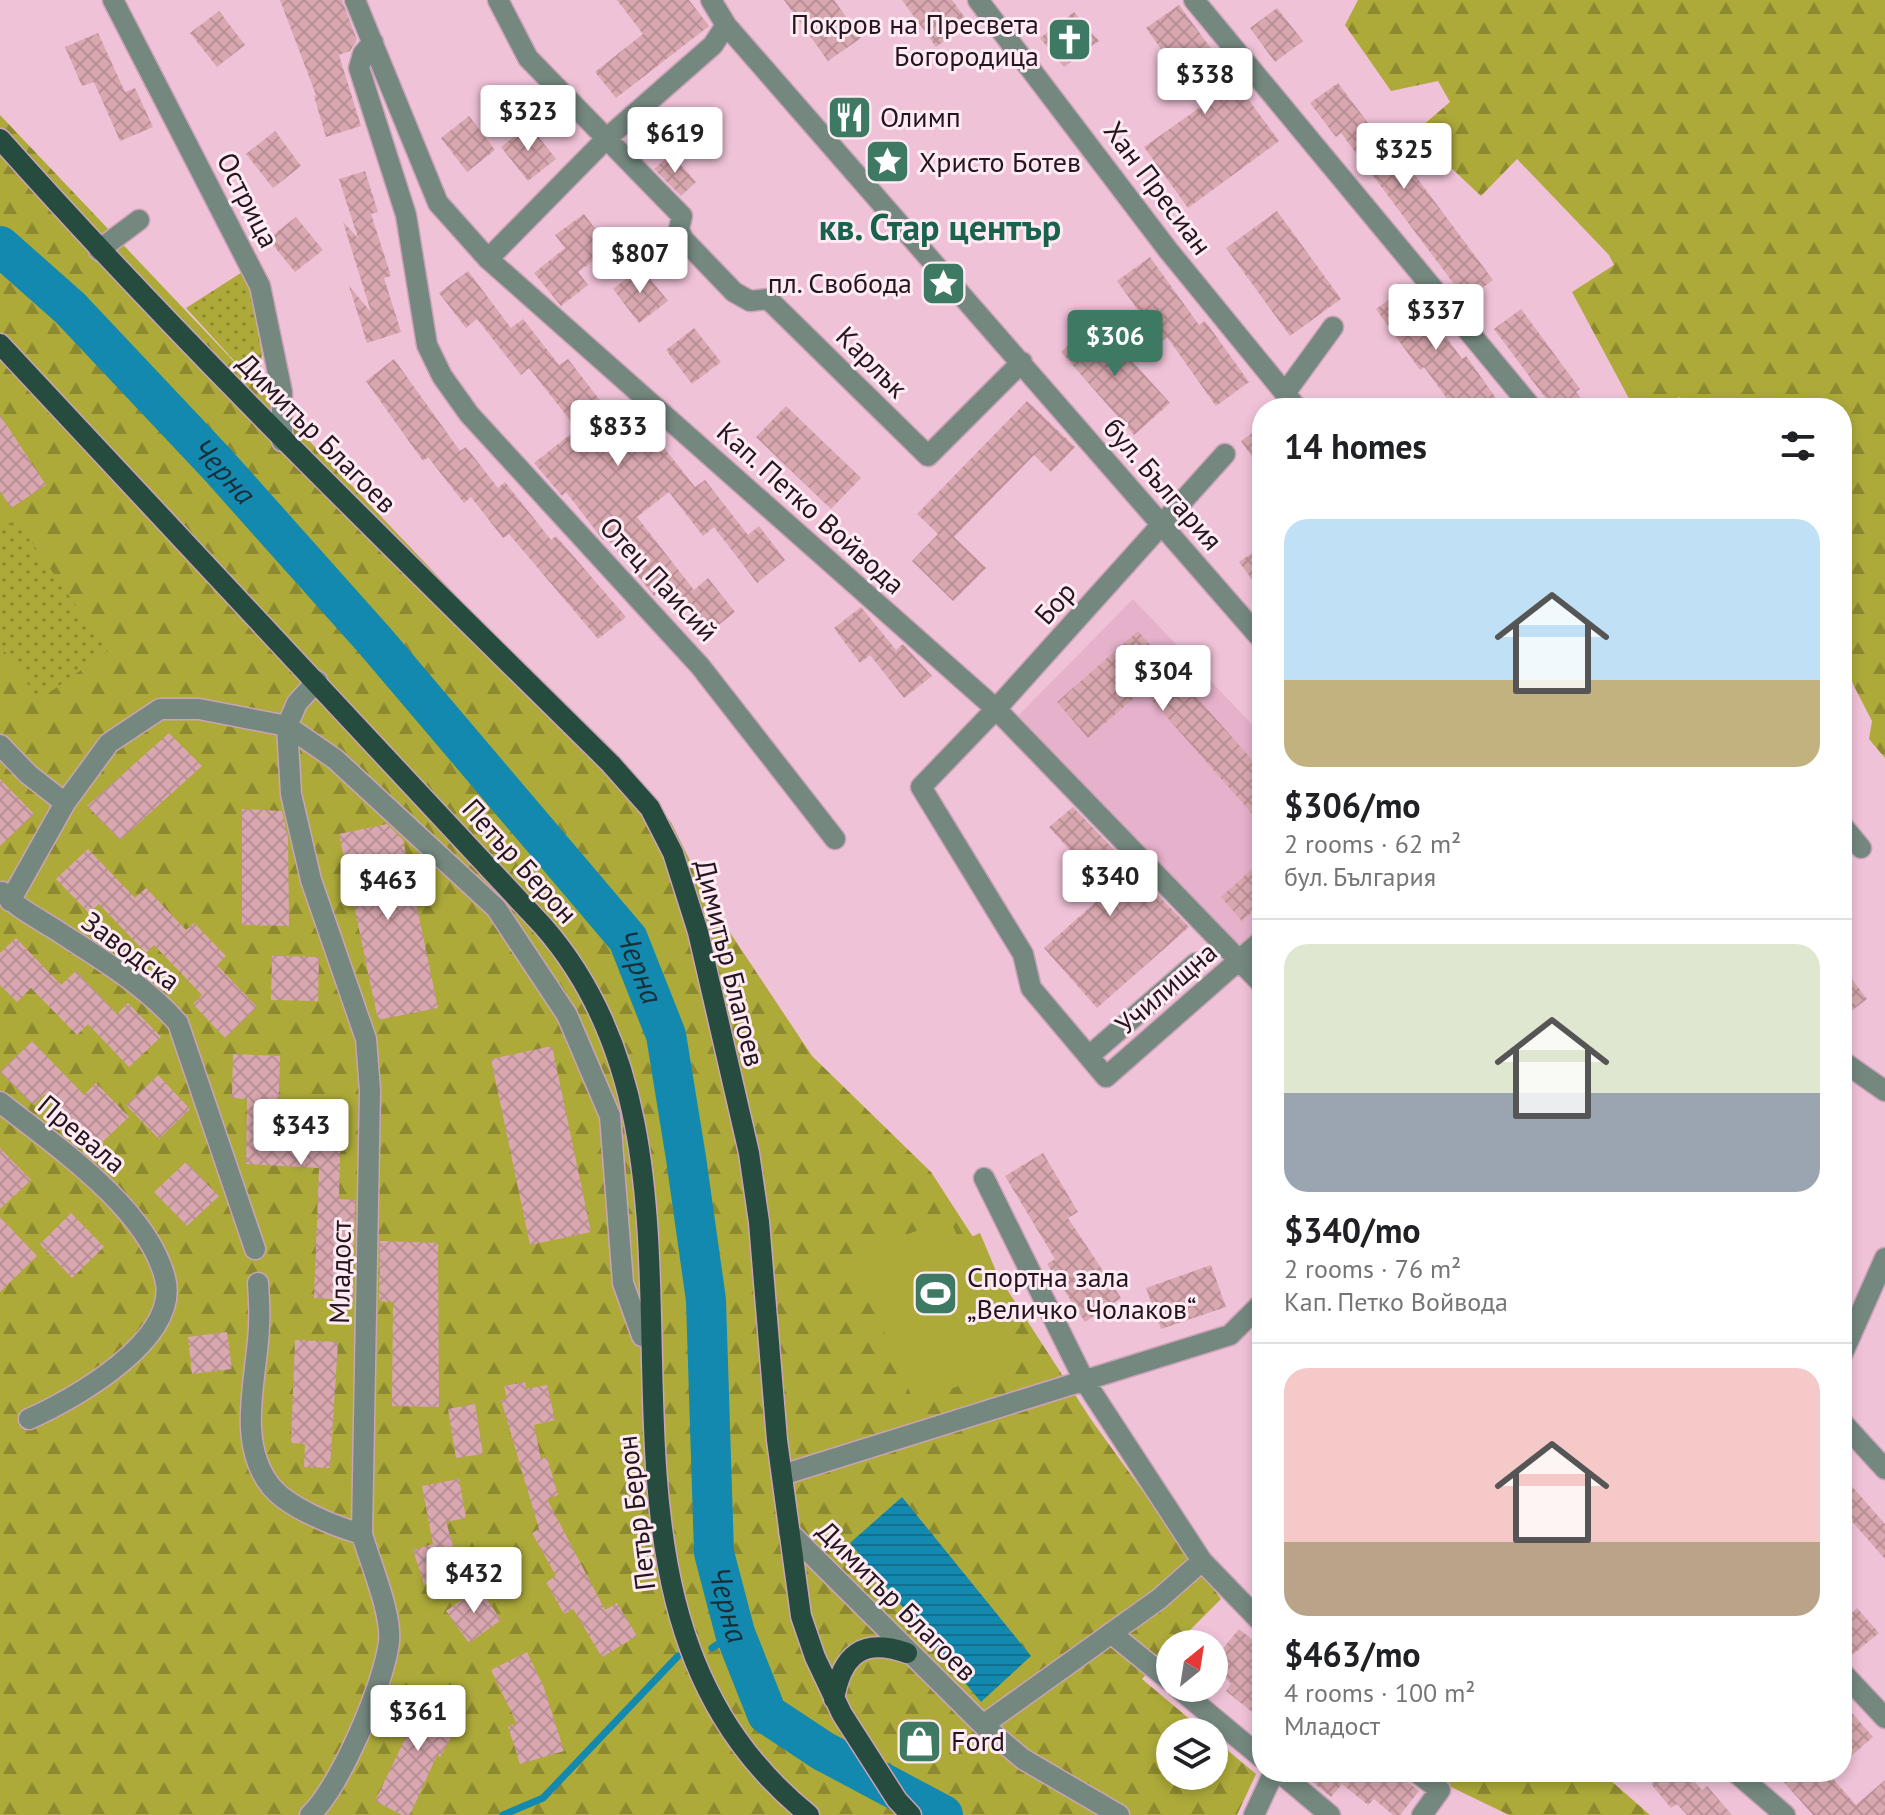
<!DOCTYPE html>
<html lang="en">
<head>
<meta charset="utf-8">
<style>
	:root { --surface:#fff; --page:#f6f6f6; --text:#202124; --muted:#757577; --line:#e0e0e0; --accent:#3d7963 }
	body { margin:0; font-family:"PT Sans",sans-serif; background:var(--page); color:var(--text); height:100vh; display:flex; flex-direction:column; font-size:30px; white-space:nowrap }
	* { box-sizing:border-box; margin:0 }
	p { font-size:26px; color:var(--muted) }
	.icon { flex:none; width:44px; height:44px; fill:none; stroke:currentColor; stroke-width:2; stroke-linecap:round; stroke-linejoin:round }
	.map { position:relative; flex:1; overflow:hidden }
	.side { position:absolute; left:1252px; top:398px; width:600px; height:1384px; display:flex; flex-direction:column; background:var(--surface); border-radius:32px; box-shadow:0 4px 12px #0003 }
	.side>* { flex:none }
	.needle { width:52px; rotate:30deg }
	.buttons { position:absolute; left:1156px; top:1630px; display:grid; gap:16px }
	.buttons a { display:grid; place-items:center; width:72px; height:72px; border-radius:50%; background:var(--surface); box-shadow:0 4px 12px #0003; font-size:40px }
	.price { position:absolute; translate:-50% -68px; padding:0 18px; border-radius:8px; background:#fff; color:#222; font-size:26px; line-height:52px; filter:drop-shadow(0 2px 4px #0008) }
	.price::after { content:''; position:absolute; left:50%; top:48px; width:24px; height:18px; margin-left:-12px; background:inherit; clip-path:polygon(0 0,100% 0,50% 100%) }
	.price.active { background:var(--accent); color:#fff }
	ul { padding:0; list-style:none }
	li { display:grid; align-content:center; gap:16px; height:424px; padding:0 32px }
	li+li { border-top:2px solid var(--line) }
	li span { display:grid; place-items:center; height:248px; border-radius:24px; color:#555 }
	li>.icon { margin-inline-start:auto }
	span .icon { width:144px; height:144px; fill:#fffc; stroke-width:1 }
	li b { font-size:34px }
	h2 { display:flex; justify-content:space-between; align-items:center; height:96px; padding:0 32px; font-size:34px }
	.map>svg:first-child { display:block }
</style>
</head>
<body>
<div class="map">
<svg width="1885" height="1815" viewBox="0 0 1885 1815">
	<defs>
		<pattern id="forest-firs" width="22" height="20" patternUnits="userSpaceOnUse" patternTransform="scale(2)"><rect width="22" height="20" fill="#adaa3a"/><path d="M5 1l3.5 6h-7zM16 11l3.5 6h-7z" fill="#8d8930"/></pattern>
		<pattern id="park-dots" width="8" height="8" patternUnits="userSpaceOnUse" patternTransform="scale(2)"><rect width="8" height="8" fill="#adaa3a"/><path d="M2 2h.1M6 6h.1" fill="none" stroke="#8d8930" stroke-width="1.8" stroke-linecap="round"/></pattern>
		<pattern id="water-rules" width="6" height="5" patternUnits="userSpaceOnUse" patternTransform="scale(2)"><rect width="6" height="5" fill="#1489b0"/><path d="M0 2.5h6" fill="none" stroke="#126f8f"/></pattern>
		<pattern id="building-cross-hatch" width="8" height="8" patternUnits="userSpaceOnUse" patternTransform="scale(2)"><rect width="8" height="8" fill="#d9a7af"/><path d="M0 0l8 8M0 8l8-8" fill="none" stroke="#ba8f96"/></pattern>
	</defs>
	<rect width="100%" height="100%" fill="#f0c2d8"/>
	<path fill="#e5b1cb" d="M1133 599 1262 735V930L1238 951 1015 719Z"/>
	<path fill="url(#forest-firs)" d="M1358 0H1885V758L1869 739 1872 721 1842 663V408H1686L1680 397 1647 408H1634L1572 292 1614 265 1609 255 1517 159 1481 196 1414 133 1450 102 1438 81 1391 91 1345 25Z
		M0 115 671 822 713 907 812 1056 931 1172 1092 1421 1221 1599 1176 1644H1170V1650L1142 1679 1205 1732H1170V1776H1214V1739L1256 1774 1237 1815H0Z
		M1420 1772H1601L1650 1815H1509Z"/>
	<path fill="url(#park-dots)" d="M247 269 262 354 259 388 186 308Z
		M16 520 108 651 39 700 0 645V531Z"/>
	<path fill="#adaa3a" d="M949 1217 960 1242 980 1233 1020 1328 1000 1337 1011 1364 915 1404 852 1258Z"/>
	<path fill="url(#water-rules)" d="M902 1497 1031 1656 981 1702 850 1543Z"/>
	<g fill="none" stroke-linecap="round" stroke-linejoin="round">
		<path stroke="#1489b0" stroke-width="7" d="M712 1648 735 1633
			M503 1815 543 1798 678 1656"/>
		<path stroke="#1489b0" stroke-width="40" id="s1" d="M0 246 70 308 218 465 375 641 628 939 666 1035 686 1158 706 1300 714 1553 735 1633 767 1714 823 1751 943 1815"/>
	</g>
	<path fill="url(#building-cross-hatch)" d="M280 0H342L357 40 350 51 339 55 361 126 326 137 314 96 316 95Z
		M617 0H689L709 26 616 98 595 72 643 34Z
		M784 0H834L861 38 828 61Z
		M902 0H952L969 23 936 47Z
		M1179 5 1279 141 1188 208 1144 147 1202 106 1146 28Z
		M1277 8 1303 41 1275 62 1250 28Z
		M219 11 245 45 217 67 190 33Z
		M1074 12 1099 41 1064 67 1040 38Z
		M98 33 125 92 135 88 153 127 120 141 94 82 82 86 65 47Z
		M1338 83 1380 139 1385 135 1493 280 1466 300 1341 133 1336 137 1310 103Z
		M469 116 495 150 467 172 441 138Z
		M529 125 556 159 528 181 501 147Z
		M275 131 301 166 273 188 246 154Z
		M671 154 696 182 681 196 654 169Z
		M365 171 378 212 371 214 391 276 384 278 401 332 367 343 349 286 371 312 343 222 358 238 339 179Z
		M1277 211 1341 299 1290 336 1226 248Z
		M584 214 610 248 578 272 588 285 561 306 534 273 565 248 555 235Z
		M296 217 323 250 295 272 268 239Z
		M1150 257 1199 325 1205 321 1249 382 1216 406 1167 337 1161 342 1117 281Z
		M641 267 668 301 639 323 613 289Z
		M468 271 511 328 523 319 559 365 568 359 606 408 615 401 654 449 661 444 695 487 705 480 748 535 759 526 785 560 757 583 714 527 703 536 669 492 637 517 694 590 708 578 735 612 707 634 668 585 654 596 607 538 603 540 566 492 562 496 534 463 577 429 529 368 521 375 477 319 466 328 439 293Z
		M1409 285 1462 359 1466 356 1503 408H1454L1424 367 1420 370 1376 309Z
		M1521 309 1580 389 1576 392 1588 408H1553L1494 329Z
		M1096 321 1170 403 1134 435 1061 352Z
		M694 328 721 362 692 384 666 350Z
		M394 359 460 451 466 447 498 488 505 482 551 540 556 536 626 617 598 639 509 534 503 538 471 497 464 503 428 457 423 461 366 381Z
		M1027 401 1075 447 1051 472 1034 455 954 537 986 568 953 601 912 561 938 534 917 514Z
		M786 406 861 478 831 509 756 437Z
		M0 415 46 485 11 508 0 491Z
		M1262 426V471L1241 441Z
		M1262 546V593L1239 562Z
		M861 607 896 650 903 644 932 676 904 698 870 655 860 663 834 628Z
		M1138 631 1262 771V825L1143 690 1088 738 1057 702Z
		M169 733 202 766 120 840 87 806Z
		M0 779 34 814 0 846Z
		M1073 807 1189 927 1097 1008 1044 948 1107 892 1049 827Z
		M242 809 282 811 288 838 289 926 242 925Z
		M387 824 403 840 438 1008 378 1020 339 834Z
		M88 849 135 898 146 888 186 930 194 923 226 956 217 965 257 1007 225 1038 193 1004 202 995 154 945 146 953 99 904 89 913 56 879Z
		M1262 860V903L1242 921 1221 897Z
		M16 938 61 985 76 971 117 1014 128 1003 161 1037 129 1067 88 1024 77 1035 31 988 17 1002 0 985V953Z
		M272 956 319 957 318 1001 271 1000Z
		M1842 966 1867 999 1842 1018Z
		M32 1041 84 1095 96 1083 129 1117 97 1147 45 1094 33 1105 0 1072Z
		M552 1046 591 1232 530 1245 491 1059Z
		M233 1054 280 1056 278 1121 341 1124 339 1199 355 1200 353 1300 314 1298 319 1168 246 1164 247 1099 232 1098Z
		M158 1075 190 1109 159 1139 126 1105Z
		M0 1148 31 1180 0 1209Z
		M1043 1153 1078 1212 1068 1218 1121 1298 1085 1322 1047 1264 1055 1259 1005 1176Z
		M186 1162 219 1196 187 1226 154 1192Z
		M71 1213 104 1247 72 1278 40 1244Z
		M0 1217 37 1256 0 1292Z
		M380 1241 438 1243 439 1407 392 1406 393 1302 379 1301Z
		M1211 1265 1226 1307 1161 1329 1146 1288Z
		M227 1332 232 1369 192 1374 188 1337Z
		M295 1340 338 1342 330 1468 304 1467 305 1444 291 1443Z
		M525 1382 526 1389 547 1385 555 1420 534 1425 541 1459 547 1457 558 1495 547 1499 605 1610 617 1603 637 1636 602 1657 573 1609 564 1614 546 1582 556 1576 532 1533 539 1529 501 1400 507 1399 504 1386Z
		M475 1404 483 1454 456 1458 448 1409Z
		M1842 1475 1885 1524V1559L1842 1510Z
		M459 1479 466 1518 446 1522 462 1574 424 1585 413 1550 433 1544 422 1486Z
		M479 1588 501 1620 469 1643 446 1611Z
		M1857 1608 1879 1633 1852 1655 1842 1644V1622Z
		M1239 1629 1262 1647V1720L1226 1691 1231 1683 1214 1669V1659Z
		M527 1652 544 1688 564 1751 520 1764 508 1726 517 1724 491 1670Z
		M428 1701 458 1703 457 1727 440 1757 437 1755 410 1815H402L375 1801 406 1737 397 1731 409 1710Z
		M1852 1713 1873 1737 1842 1764V1722Z
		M1300 1772H1403L1408 1782 1419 1791 1400 1815H1393L1374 1799 1368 1805 1342 1784 1331 1797Z
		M1664 1772H1686L1702 1790 1707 1786 1732 1815H1687L1677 1804 1671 1808 1651 1784Z
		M1775 1772H1827L1856 1805 1885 1780V1815H1813Z"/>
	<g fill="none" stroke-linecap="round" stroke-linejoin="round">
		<defs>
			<path id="minor" d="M113 0 260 286 282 392V441
				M355 0 438 203 488 259 996 709 1262 984
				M498 0 528 58 682 216 679 229 683 239 734 292 750 301 768 299 928 456 1022 362
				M711 0 726 25 1262 640
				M978 0 1168 250 1297 408
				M1194 0 1532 408
				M373 42 363 54 359 68 406 215 427 345 442 376 469 414 700 666 835 839
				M99 250 139 220
				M488 259 606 139 713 45 726 25
				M1285 393 1333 327
				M1225 454 996 709 921 787 1023 954 1031 988 1106 1077 1262 940
				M0 745 28 774 65 803
				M1842 825 1861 848
				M2 892C16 907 35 917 53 928 97 957 143 983 178 1023L255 1249
				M10 901 65 803 109 743 160 709H199L287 726 335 759 496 908 567 1015 610 1116 623 1283 642 1336
				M1089 1056 1196 963
				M1842 1061 1885 1091
				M0 1102C54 1145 147 1207 165 1278 181 1339 74 1399 29 1419
				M984 1178 1084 1380 1202 1561 1262 1623
				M258 1283C259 1298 260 1313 259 1327 257 1377 236 1441 270 1485 286 1507 336 1527 362 1534
				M1842 1355 1885 1258
				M1842 1422 1885 1469
				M782 1475 1230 1335 1262 1303
				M789 1532 983 1725 1023 1759 1119 1815
				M1111 1633 1170 1681
				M1842 1672 1885 1718
				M1178 1688 1262 1758
				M983 1725 1159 1599 1202 1561
				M1279 1772 1330 1815
				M1416 1772 1440 1790 1422 1815
				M1735 1772 1785 1815
				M310 1815C340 1787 384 1684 389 1642 392 1613 370 1563 362 1534L370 1090 366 1039 311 880 291 794 287 726 297 703 317 681
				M1254 1815 1274 1772"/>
			<path id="major" d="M0 139C194 357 404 559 611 764L650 808 673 853 698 932 749 1153 759 1222 777 1440 801 1616 815 1657 842 1714 897 1800 911 1815
				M0 344 543 926C762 1176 527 1587 809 1815
				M834 1699C842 1655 862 1637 907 1653"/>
		</defs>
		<use href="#minor" stroke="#cba3b7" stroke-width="23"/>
		<use href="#major" stroke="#cba3b7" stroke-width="23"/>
		<use href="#minor" stroke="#74887f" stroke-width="20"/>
		<use href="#major" stroke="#254c3e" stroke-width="20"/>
	</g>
	<defs>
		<symbol id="church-square" viewBox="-11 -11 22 22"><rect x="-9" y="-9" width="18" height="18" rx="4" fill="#3d7963" stroke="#ffebf4"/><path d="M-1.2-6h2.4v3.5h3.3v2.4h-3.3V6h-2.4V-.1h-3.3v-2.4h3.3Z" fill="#fff"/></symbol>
		<symbol id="restaurant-square" viewBox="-11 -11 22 22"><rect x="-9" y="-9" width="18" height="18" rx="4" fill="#3d7963" stroke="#ffebf4"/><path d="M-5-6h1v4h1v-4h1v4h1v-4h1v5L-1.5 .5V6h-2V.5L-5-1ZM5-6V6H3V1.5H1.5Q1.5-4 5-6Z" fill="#fff"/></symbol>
		<symbol id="sight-square" viewBox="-11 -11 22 22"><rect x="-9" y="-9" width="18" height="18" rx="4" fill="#3d7963" stroke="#ffebf4"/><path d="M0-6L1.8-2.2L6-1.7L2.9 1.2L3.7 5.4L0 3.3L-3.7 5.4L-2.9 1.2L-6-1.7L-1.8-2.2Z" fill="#fff"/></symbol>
		<symbol id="stadium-square" viewBox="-11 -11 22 22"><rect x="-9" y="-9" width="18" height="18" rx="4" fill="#3d7963" stroke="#ffebf4"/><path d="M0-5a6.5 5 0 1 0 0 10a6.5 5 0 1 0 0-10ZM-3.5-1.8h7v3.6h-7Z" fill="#fff"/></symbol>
		<symbol id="shop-square" viewBox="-11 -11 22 22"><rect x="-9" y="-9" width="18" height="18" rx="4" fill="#3d7963" stroke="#ffebf4"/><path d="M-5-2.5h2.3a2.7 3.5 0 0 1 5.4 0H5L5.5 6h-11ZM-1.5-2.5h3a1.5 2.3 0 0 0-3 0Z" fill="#fff"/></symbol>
	</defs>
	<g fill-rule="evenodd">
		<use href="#church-square" x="1044" y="14" width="51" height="51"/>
		<use href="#restaurant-square" x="824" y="92" width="51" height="51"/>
		<use href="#sight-square" x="862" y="136" width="51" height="51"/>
		<use href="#sight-square" x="918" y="258" width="51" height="51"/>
		<use href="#stadium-square" x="910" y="1268" width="51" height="51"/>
		<use href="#shop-square" x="894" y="1716" width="51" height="51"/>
	</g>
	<g text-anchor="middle" stroke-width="6" stroke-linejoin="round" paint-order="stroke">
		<g font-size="28" fill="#25151e" stroke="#ffebf4" text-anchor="start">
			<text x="1039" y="34" text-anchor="end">Покров на Пресвета<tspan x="1039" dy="32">Богородица</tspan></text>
			<text x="880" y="127">Олимп</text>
			<text x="919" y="172">Христо Ботев</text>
			<text x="912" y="293" text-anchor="end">пл. Свобода</text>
			<text x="967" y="1287">Спортна зала<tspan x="967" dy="32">„Величко Чолаков“</tspan></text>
			<text x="951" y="1751">Ford</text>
		</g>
		<g font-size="28" fill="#25151e" stroke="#ffebf4">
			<text transform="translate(1158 188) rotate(53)" y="10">Хан Пресиан</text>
			<text transform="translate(248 200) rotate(63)" y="10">Острица</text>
			<text transform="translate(872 362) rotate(45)" y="10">Карлък</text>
			<text transform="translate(317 433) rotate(45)" y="10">Димитър Благоев</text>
			<text transform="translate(1163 484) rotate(49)" y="10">бул. България</text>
			<text transform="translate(811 508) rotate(42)" y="10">Кап. Петко Войвода</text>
			<text transform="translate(659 579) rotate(47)" y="10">Отец Паисий</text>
			<text transform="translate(1055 603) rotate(-48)" y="10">Бор</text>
			<text transform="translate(520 861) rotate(48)" y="10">Петър Берон</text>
			<text transform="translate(131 951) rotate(36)" y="10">Заводска</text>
			<text transform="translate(730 963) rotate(76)" y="10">Димитър Благоев</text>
			<text transform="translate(1166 988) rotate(-41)" y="10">Училищна</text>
			<text transform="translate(82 1134) rotate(40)" y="10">Превала</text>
			<text transform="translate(340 1272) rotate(-89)" y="10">Младост</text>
			<text transform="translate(636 1513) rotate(-97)" y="10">Петър Берон</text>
			<text transform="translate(897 1601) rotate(45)" y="10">Димитър Благоев</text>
		</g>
		<g font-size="30" font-style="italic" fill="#182f38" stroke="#ffebf4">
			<text dy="10" stroke="none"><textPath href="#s1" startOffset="318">Черна</textPath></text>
			<text dy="10" stroke="none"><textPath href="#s1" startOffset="966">Черна</textPath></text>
			<text dy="10" stroke="none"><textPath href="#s1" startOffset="1614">Черна</textPath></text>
		</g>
		<g font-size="36" font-weight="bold" fill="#19624b" stroke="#ffebf4">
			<text x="940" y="240">кв. Стар център</text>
		</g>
	</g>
</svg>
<div class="buttons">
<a><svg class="needle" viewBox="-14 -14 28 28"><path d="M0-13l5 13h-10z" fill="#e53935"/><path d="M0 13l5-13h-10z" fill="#757577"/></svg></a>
<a><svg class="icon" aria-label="layers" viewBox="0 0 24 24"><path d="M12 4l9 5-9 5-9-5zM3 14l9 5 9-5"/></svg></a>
</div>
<b class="price" style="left:1205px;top:116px">$338</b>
<b class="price" style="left:528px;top:153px">$323</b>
<b class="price" style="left:675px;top:175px">$619</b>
<b class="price" style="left:1404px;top:191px">$325</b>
<b class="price" style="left:640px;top:295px">$807</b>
<b class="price" style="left:1436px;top:352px">$337</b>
<b class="price active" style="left:1115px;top:378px">$306</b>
<b class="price" style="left:618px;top:468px">$833</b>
<b class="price" style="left:1163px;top:713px">$304</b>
<b class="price" style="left:1110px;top:918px">$340</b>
<b class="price" style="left:388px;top:922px">$463</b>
<b class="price" style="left:301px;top:1167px">$343</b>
<b class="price" style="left:474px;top:1615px">$432</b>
<b class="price" style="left:418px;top:1753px">$361</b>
<section class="side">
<h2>14 homes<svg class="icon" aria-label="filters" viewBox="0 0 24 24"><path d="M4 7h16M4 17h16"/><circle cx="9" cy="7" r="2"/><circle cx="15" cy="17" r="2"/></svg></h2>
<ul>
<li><span style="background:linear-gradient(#bfe0f5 65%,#c2b280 0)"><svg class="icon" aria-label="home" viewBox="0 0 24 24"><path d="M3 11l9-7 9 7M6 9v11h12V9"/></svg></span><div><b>$306/mo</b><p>2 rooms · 62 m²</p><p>бул. България</p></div></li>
<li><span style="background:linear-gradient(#dfe7d0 60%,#9aa5b1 0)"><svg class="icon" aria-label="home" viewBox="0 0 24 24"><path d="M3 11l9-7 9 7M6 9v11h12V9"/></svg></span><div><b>$340/mo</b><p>2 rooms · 76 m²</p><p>Кап. Петко Войвода</p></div></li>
<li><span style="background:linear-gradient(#f6c9c9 70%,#b9a48a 0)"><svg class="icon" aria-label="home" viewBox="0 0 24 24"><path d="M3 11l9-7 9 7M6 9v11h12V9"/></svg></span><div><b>$463/mo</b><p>4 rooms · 100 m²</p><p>Младост</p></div></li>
</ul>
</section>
</div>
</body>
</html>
